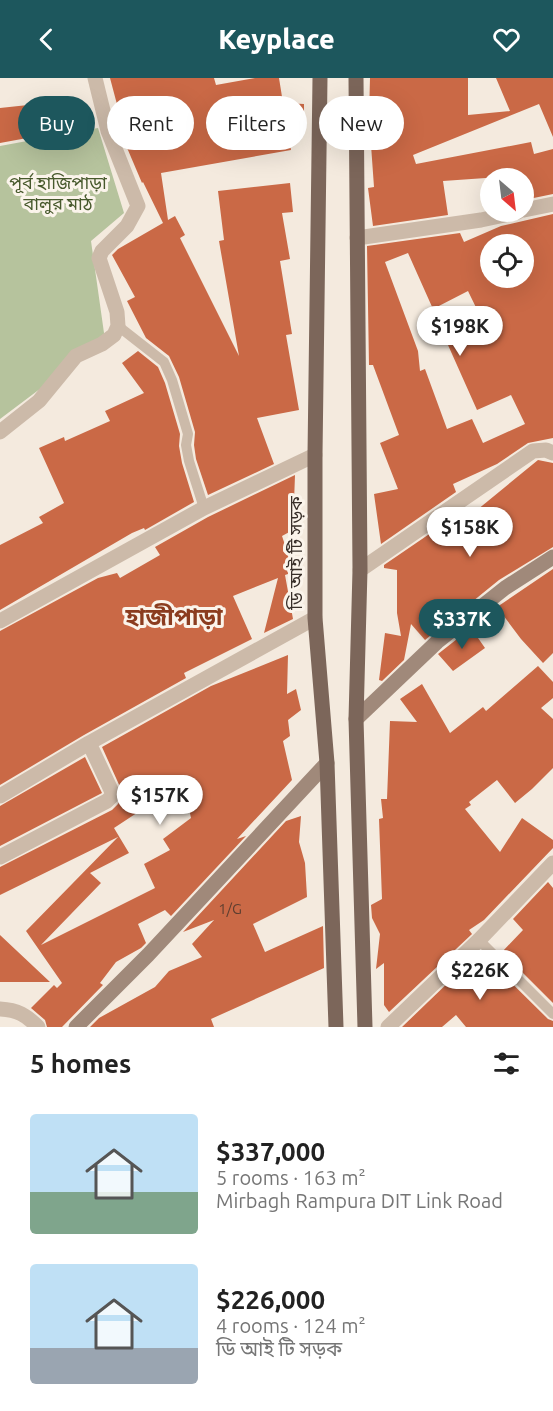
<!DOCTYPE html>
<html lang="en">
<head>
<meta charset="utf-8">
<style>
	:root { --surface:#fff; --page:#f2f2f2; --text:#222; --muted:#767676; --accent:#1d575d }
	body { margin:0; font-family:Ubuntu,"Noto Sans Bengali",sans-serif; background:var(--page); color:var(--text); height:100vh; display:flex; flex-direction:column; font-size:22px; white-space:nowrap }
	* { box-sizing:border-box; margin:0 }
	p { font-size:20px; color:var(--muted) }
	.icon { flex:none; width:33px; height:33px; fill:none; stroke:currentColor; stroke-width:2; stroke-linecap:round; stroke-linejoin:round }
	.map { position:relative; height:949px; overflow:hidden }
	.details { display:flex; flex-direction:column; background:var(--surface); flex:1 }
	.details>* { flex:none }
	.hud { position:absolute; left:18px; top:18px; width:518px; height:54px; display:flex; gap:12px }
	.needle { width:39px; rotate:152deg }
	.buttons { position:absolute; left:480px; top:90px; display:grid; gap:12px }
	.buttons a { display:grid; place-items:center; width:54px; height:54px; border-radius:50%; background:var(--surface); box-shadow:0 6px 24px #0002; font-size:30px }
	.price { position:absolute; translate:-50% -51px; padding:0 14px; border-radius:21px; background:#fff; color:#222; font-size:20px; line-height:39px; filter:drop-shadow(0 2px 3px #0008) }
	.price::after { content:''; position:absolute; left:50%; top:36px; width:18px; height:14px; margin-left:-9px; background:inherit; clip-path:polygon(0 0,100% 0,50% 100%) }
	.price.selected { background:var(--accent); color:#fff }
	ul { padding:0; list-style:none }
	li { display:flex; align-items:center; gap:18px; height:150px; padding:0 30px }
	li span { display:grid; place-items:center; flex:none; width:168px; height:120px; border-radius:6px; color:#555 }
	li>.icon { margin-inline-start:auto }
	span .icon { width:72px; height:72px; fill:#fffc; stroke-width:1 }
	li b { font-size:26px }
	h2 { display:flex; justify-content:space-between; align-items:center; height:72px; padding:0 30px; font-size:26px }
	.pill { padding:0 21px; border-radius:27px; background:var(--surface); box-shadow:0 6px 24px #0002; font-size:21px; line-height:54px }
	.pill.selected { background:var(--accent); color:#fff }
	header { display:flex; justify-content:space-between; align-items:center; height:78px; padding:0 30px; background:var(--accent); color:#fff; font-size:27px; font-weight:800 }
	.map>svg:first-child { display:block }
</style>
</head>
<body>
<header><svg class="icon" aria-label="back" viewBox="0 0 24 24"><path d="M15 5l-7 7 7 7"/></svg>Keyplace<svg class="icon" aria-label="heart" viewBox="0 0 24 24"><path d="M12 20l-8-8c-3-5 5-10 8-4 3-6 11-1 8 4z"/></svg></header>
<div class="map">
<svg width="553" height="949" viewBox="0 0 553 949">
	<rect width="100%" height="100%" fill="#f4eade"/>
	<path fill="#b6c39d" d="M98 50 124 135 91 163 105 262 0 341V68Z"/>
	<path fill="#ca6946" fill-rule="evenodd" d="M110 0H214L216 7 255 0H279L283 25 304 26V44H287L291 72 161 95 168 142 175 138 185 157 180 160 239 278 219 163 224 162 218 113 290 105 293 134 282 135 290 181 280 183 292 256 286 257 299 332 257 340 274 386 208 417 196 381 194 367 195 354 179 299 169 278 146 260 127 223 135 219 112 177 118 171 163 145 143 104 142 105 125 65 127 64Z
		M370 0H468V37L510 33 496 0H553V59L539 26 413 77 416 86 531 64 534 76 553 71V116L524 122V100H500V99L443 103 448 137 373 148 368 110 374 109 369 39Z
		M28 27 29 39 33 40 38 58 0 65V30Z
		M553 136V360L528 365 497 386 453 406 456 414 381 466 374 416 398 411 380 365 399 357 373 287H369L367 168 460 155 464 164 501 148ZM490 166H524V200H490ZM408 175 433 231 468 213 485 248 484 251 448 267 477 332 511 317 525 346 483 365 472 341 447 351 425 291 420 293 418 273 385 184Z
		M138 273 158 289 165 305 180 356 179 368 182 385 194 424 145 452 144 450 132 455 0 532V467L43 445 39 439 64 425 39 370 64 359 65 363 110 343 105 333 144 315 122 285Z
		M538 382 553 385V469L499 502 425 562 411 546 404 582 382 603 379 602 385 555 401 558 397 535V492L384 490V487L463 433 466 441Z
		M295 397 293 452 282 458 294 494 285 497 293 541 264 555 278 500 233 518 252 561 184 595 186 600 84 657 0 707V553L98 500 117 495 120 500 160 477 155 469 208 439Z
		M553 491V575L543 585 521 561 497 529Z
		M471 550 485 570 453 593 438 576Z
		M288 577 287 616 296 611 301 632 288 642 290 658 283 663 292 702 237 761 246 758 171 838 165 832 138 846 146 865 141 870 116 884 100 905 103 907 62 949H47L45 942 31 930 54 907 57 910 62 905 26 853 118 759 0 817V789L112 732 118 726 121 721V711L102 669 211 608ZM185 712 191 740 163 761 170 772 144 786 155 810 41 867 101 805 90 795 129 775 114 750 161 719Z
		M538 588 553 604V620L541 630 553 641V690L532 711 515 725 497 702 469 724 471 727 465 731 500 774 522 740 553 762V770L484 842 469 852 472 856 389 934 384 927V885L376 891 380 856 372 840 371 827 382 821 379 741 383 740 381 721H387L390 643 417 644 400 621 422 606 450 655 483 629 486 633Z
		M85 679 102 715 0 768V728Z
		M301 738 299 764 305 785 307 819 253 846 265 874 323 848 324 890 211 941 214 949H90L99 940 155 909 169 893 202 879 192 866 214 842 183 854 286 743Z
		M548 804 553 810V925L502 874 523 852 513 841Z
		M0 857 50 904H0Z
		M480 874 548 941 553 943V949H466L456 937 442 949H402Z"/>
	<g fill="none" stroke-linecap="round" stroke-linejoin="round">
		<path stroke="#ccbaa9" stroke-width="10" d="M118 248 164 284 172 302 188 356 186 367 189 383 204 430
			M479 862 553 936"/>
		<path stroke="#ccbaa9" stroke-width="15" d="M524 132 553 126
			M357 160 481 142 518 134
			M0 354 39 323 76 278 102 266 114 257 118 248 117 234 99 180 102 173 127 148 138 128 108 53 95 0
			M360 492 533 373 546 372 553 375
			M0 543 204 430 315 377
			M0 718 89 665 315 540
			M0 779 107 723 111 719 112 714 89 665
			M0 931C18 932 26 937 38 949
			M388 949 479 862 553 785"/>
		<path stroke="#a0897a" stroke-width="15" d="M356 641 437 564 505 510 553 479
			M76 949 148 877 327 685"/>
		<path stroke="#7c665a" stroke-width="15" d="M320 0 315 377V540L327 685 336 949
			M356 0 360 492 356 641 365 949"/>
	</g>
	<g text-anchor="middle" stroke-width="6" stroke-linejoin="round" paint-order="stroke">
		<g font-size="15" fill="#5d3e30">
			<text x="230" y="836">1/G</text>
		</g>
		<g font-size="18" fill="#47592c" stroke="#fbf4eb">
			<text x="58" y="111">পূর্ব হাজিপাড়া<tspan x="58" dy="21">বালুর মাঠ</tspan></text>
		</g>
		<g font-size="18" fill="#392f29" stroke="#fbf4eb">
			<text transform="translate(296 475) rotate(-90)" y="6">ডি আই টি সড়ক</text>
		</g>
		<g font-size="24" font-weight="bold" fill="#8b3c1f" stroke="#fbf4eb">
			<text x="174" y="547">হাজীপাড়া</text>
		</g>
	</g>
</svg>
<div class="buttons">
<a><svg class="needle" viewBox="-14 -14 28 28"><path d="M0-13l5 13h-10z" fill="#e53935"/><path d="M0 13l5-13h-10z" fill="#767676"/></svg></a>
<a><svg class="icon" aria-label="locate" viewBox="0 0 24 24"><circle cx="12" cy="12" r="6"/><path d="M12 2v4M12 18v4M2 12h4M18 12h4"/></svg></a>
</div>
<b class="price" style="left:460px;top:279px">$198K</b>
<b class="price" style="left:470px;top:480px">$158K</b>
<b class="price selected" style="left:462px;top:572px">$337K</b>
<b class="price" style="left:160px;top:748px">$157K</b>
<b class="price" style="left:480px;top:923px">$226K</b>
<div class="hud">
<a class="pill selected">Buy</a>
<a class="pill">Rent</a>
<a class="pill">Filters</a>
<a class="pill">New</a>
</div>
</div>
<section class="details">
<h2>5 homes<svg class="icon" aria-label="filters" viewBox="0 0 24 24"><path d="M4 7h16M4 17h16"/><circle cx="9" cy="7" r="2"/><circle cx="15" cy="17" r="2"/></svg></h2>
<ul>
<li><span style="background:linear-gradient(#bfe0f5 65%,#7fa58c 0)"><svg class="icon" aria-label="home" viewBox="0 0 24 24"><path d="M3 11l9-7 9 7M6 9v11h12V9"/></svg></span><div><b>$337,000</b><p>5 rooms · 163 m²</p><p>Mirbagh Rampura DIT Link Road</p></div></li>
<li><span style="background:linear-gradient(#bfe0f5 70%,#9aa5b1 0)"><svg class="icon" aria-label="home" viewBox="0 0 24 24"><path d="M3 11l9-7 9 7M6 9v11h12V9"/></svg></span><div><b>$226,000</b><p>4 rooms · 124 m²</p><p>ডি আই টি সড়ক</p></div></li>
</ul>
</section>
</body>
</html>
